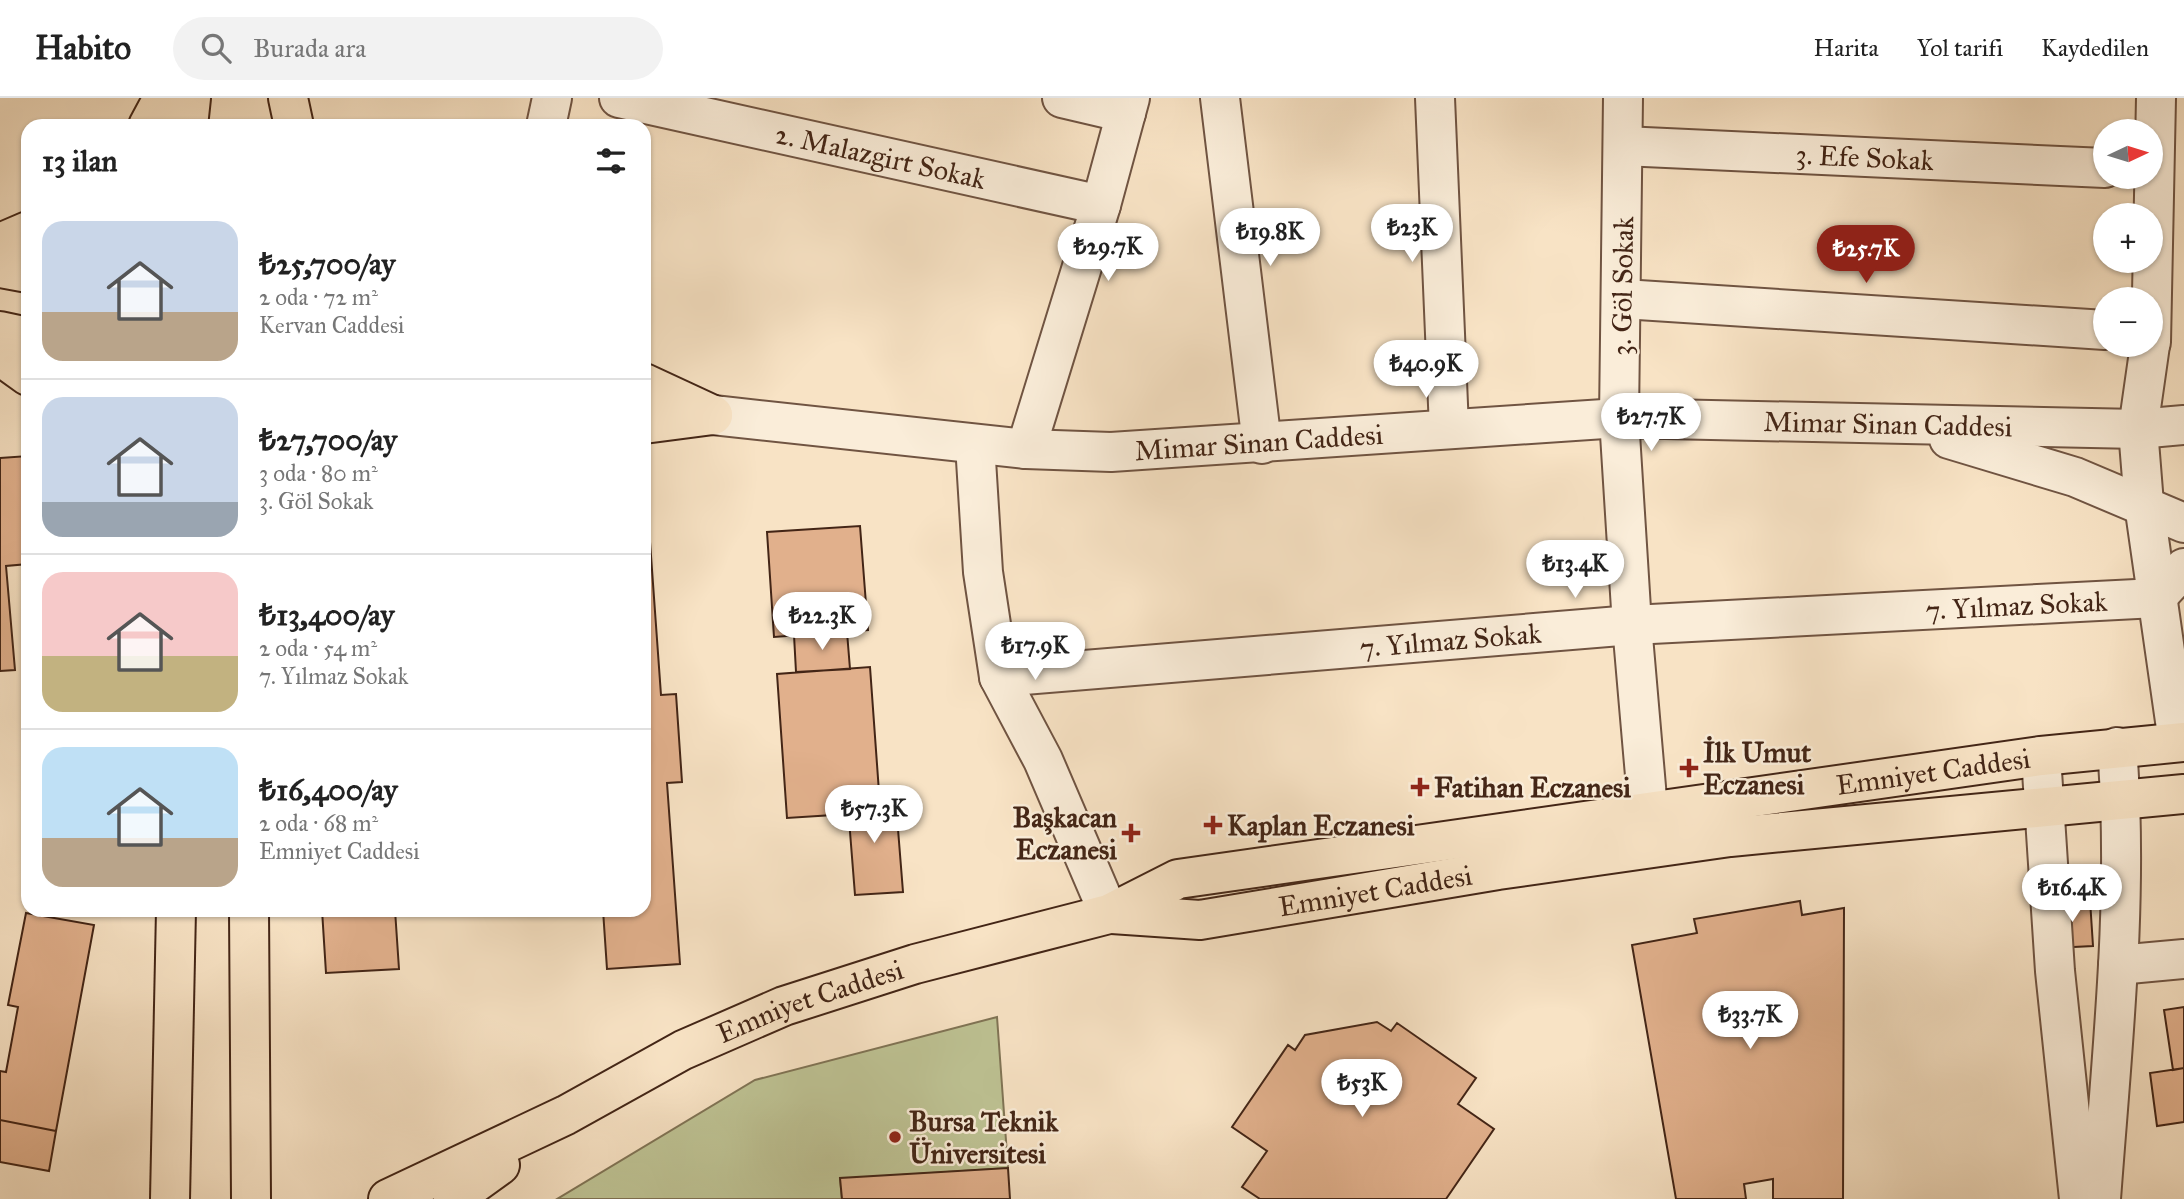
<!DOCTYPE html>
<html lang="tr">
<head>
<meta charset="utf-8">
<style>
	:root { --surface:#fff; --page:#f2f2f2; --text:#222; --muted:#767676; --line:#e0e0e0; --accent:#8f2418 }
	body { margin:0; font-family:"IM FELL Great Primer",serif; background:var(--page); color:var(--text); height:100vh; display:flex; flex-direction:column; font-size:26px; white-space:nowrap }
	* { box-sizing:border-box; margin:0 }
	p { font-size:23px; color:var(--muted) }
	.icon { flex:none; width:38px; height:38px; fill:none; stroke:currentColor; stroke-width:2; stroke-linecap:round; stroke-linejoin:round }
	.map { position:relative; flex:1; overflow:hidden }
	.details { position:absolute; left:21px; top:21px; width:630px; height:798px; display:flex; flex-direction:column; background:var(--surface); border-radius:21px; box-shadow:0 2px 5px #0004 }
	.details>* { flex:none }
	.needle { width:46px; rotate:86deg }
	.tools { position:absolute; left:2093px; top:21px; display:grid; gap:14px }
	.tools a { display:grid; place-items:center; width:70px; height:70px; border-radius:50%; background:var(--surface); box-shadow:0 2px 5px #0004; font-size:35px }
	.price { position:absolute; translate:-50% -60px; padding:0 16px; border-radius:24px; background:#fff; color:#222; font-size:23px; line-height:46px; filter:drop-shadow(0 2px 4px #0008) }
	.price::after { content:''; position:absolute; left:50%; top:42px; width:21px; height:16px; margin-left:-10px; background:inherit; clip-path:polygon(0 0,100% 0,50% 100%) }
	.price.on { background:var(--accent); color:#fff }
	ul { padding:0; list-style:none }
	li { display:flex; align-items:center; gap:21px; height:175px; padding:0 21px }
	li+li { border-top:2px solid var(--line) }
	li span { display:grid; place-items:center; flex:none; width:196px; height:140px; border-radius:21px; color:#555 }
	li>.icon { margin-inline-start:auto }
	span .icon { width:84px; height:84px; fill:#fffc; stroke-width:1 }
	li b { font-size:30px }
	h2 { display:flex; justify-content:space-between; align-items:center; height:84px; padding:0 21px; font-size:30px }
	header { display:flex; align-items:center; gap:42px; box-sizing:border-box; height:98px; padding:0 35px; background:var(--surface); border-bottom:2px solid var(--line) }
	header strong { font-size:33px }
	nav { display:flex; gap:38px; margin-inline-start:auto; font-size:24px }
	.search { width:490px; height:63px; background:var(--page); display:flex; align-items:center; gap:18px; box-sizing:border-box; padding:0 24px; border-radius:38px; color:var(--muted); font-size:26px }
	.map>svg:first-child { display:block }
</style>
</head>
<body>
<header>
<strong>Habito</strong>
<div class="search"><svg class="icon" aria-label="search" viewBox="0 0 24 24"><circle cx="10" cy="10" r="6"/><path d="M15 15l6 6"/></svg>Burada ara</div>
<nav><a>Harita</a><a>Yol tarifi</a><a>Kaydedilen</a></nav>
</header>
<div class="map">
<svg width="2184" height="1101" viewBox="0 0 2184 1101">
	<rect width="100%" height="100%" fill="#f8e3c5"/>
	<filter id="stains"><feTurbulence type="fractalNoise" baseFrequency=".00286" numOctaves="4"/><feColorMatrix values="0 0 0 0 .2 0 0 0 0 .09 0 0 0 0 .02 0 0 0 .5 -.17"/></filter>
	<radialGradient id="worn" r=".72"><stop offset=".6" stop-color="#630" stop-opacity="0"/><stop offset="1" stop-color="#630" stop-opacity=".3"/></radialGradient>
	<path fill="#bec394" stroke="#807455" stroke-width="2" d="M997 919 1008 1070 840 1081 842 1101H557L755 982Z"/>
	<path fill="#e1b08c" stroke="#432516" stroke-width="2" d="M28 358V466L6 468 15 572 0 573V360Z
		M644 416H648L661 597 676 596 682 684 667 685 680 866 607 871 603 812H644Z
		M860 428 868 532 774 539 767 434Z
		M847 534 850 571 796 574 794 537Z
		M870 569 879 694 831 698 833 717 787 720 777 576Z
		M879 694 880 707 896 706 903 794 855 797 847 696Z
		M2090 802 2093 848 2054 850 2051 804Z
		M1800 803 1802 817 1844 810 1843 1101H1773V1081L1744 1086 1746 1101H1676L1632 847 1697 835 1694 821Z
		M322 812H395L399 871 326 875Z
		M26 815 94 827 56 1033 0 1022V973L6 974 18 909 8 907Z
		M2184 909V970L2173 972 2164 912Z
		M1377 924 1391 933 1397 925 1476 980 1458 1006 1494 1031 1446 1101H1260L1242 1089 1267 1053 1232 1029 1288 947 1295 952 1305 937Z
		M2184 970V1024L2157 1028 2150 975Z
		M0 1022 56 1033 49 1073 0 1064Z
		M1008 1070 1010 1101H842L840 1080Z"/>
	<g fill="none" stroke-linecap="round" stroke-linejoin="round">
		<defs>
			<g id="minor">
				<path id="s1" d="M619 0 1101 107"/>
				<path d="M1062 0 1126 15"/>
				<path d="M1220 0 1262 346"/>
				<path d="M1435 0 1449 330"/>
				<path d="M1623 0 1619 320 1632 527 1648 712"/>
				<path d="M546 28 552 0"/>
				<path id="s2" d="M1623 48 2105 70"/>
				<path d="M1623 201 2105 232"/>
				<path d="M2151 244 2156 0"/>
				<path d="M2150 247 2138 331 2144 406 2178 644"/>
				<path id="s3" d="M713 317 1026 351 1111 354 1619 320 2138 331 2184 327"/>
				<path d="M1949 341 2075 379 2184 425"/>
				<path d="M975 346 983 474 999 579 1043 662 1109 816"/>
				<path d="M1026 351 1101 107 1130 0"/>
				<path id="s4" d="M999 579 1632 527 2156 500 2184 470"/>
				<path d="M2041 658 2055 873 2079 1101"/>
				<path d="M2118 867 2184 861"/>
				<path d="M2101 1101C2112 951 2129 800 2117 649"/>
			</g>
			<g id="major">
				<path d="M288 0 294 28"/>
				<path d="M148 28 163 0"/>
				<path d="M188 28 191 0"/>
				<path d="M0 145 28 133"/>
				<path d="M0 170 28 175"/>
				<path d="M0 233 28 239"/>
				<path d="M0 258 28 278"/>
				<path d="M644 285 713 317"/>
				<path d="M644 326 713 317"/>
				<path d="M249 812 251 1101"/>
				<path id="s5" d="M1112 816 1200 822 1498 772 1730 739 2184 696"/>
				<path d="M170 1101 176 812"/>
				<path id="s6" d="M388 1101 566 1017 683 952 784 908 915 866 1109 816 1178 781 2041 658 2184 644"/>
				<path d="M453 1101 500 1067"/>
			</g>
		</defs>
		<use href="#minor" stroke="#705442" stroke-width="42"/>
		<use href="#major" stroke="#432516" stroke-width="42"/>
		<use href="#minor" stroke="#faedd9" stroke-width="38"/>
		<use href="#major" stroke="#f8e3c5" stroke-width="38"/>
	</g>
	<g fill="#8f2418" stroke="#faedd9" stroke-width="2.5">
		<path d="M1685.5 659.5h7v7h7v7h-7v7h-7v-7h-7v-7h7z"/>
		<path d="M1416.5 678.5h7v7h7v7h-7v7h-7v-7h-7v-7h7z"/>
		<path d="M1209.5 716.5h7v7h7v7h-7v7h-7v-7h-7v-7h7z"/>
		<path d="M1127.5 724.5h7v7h7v7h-7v7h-7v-7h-7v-7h7z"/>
		<circle cx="895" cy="1039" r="7"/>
	</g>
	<g text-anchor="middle" stroke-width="5" stroke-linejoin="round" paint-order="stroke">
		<g font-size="28" fill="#432516" stroke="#faedd9">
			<text dy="10" stroke="none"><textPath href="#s1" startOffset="268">2. Malazgirt Sokak</textPath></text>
			<text dy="10" stroke="none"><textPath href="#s2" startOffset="242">3. Efe Sokak</textPath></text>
			<text transform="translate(1622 188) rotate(-89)" y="10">3. Göl Sokak</text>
			<text dy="10" stroke="none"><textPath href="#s3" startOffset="1178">Mimar Sinan Caddesi</textPath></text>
			<text dy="10" stroke="none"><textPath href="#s3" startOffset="548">Mimar Sinan Caddesi</textPath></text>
			<text dy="10" stroke="none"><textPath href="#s4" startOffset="1020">7. Yılmaz Sokak</textPath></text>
			<text dy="10" stroke="none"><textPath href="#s4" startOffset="453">7. Yılmaz Sokak</textPath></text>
			<text dy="10" stroke="none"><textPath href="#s6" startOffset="1619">Emniyet Caddesi</textPath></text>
			<text dy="10" stroke="none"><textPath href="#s5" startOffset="266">Emniyet Caddesi</textPath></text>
			<text dy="10" stroke="none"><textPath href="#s6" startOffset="467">Emniyet Caddesi</textPath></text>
		</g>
		<g font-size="28" font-weight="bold" fill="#432516" stroke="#faedd9" text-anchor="start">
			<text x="1703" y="664">İlk Umut<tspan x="1703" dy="32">Eczanesi</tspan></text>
			<text x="1434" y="699">Fatihan Eczanesi</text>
			<text x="1117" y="729" text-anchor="end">Başkacan<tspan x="1117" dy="32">Eczanesi</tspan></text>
			<text x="1227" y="737">Kaplan Eczanesi</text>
			<text x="909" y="1033">Bursa Teknik<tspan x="909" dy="32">Üniversitesi</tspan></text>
		</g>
	</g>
	<rect width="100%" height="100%" filter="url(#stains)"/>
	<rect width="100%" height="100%" fill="url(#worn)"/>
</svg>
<div class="tools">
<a><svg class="needle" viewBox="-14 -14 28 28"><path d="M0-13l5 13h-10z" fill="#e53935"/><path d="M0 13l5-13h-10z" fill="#767676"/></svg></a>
<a>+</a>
<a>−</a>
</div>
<b class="price" style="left:1412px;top:166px">₺23K</b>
<b class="price" style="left:1270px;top:170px">₺19.8K</b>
<b class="price" style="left:1108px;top:185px">₺29.7K</b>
<b class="price on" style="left:1866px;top:187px">₺25.7K</b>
<b class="price" style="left:1426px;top:302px">₺40.9K</b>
<b class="price" style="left:1651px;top:355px">₺27.7K</b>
<b class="price" style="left:1575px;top:502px">₺13.4K</b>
<b class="price" style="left:822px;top:554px">₺22.3K</b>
<b class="price" style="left:1035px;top:584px">₺17.9K</b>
<b class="price" style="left:874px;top:747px">₺57.3K</b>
<b class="price" style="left:2072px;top:826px">₺16.4K</b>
<b class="price" style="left:1750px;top:953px">₺33.7K</b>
<b class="price" style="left:1362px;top:1021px">₺53K</b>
<section class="details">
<h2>13 ilan<svg class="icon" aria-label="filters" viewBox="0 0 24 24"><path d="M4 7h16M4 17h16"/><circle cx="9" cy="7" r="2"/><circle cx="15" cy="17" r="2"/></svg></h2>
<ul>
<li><span style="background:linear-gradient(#c9d6e8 65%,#b9a48a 0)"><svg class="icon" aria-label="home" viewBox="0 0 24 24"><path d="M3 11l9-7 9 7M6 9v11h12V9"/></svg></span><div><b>₺25,700/ay</b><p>2 oda · 72 m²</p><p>Kervan Caddesi</p></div></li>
<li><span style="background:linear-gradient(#c9d6e8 75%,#9aa5b1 0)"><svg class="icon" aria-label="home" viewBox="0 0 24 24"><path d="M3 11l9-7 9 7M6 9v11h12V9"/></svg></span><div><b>₺27,700/ay</b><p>3 oda · 80 m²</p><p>3. Göl Sokak</p></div></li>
<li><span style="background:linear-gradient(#f6c9c9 60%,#c2b280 0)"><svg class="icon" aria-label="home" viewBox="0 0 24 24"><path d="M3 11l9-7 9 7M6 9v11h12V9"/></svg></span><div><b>₺13,400/ay</b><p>2 oda · 54 m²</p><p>7. Yılmaz Sokak</p></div></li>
<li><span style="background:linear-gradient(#bfe0f5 65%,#b9a48a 0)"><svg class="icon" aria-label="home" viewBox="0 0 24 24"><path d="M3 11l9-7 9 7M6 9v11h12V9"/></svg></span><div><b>₺16,400/ay</b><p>2 oda · 68 m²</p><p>Emniyet Caddesi</p></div></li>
</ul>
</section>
</div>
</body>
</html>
